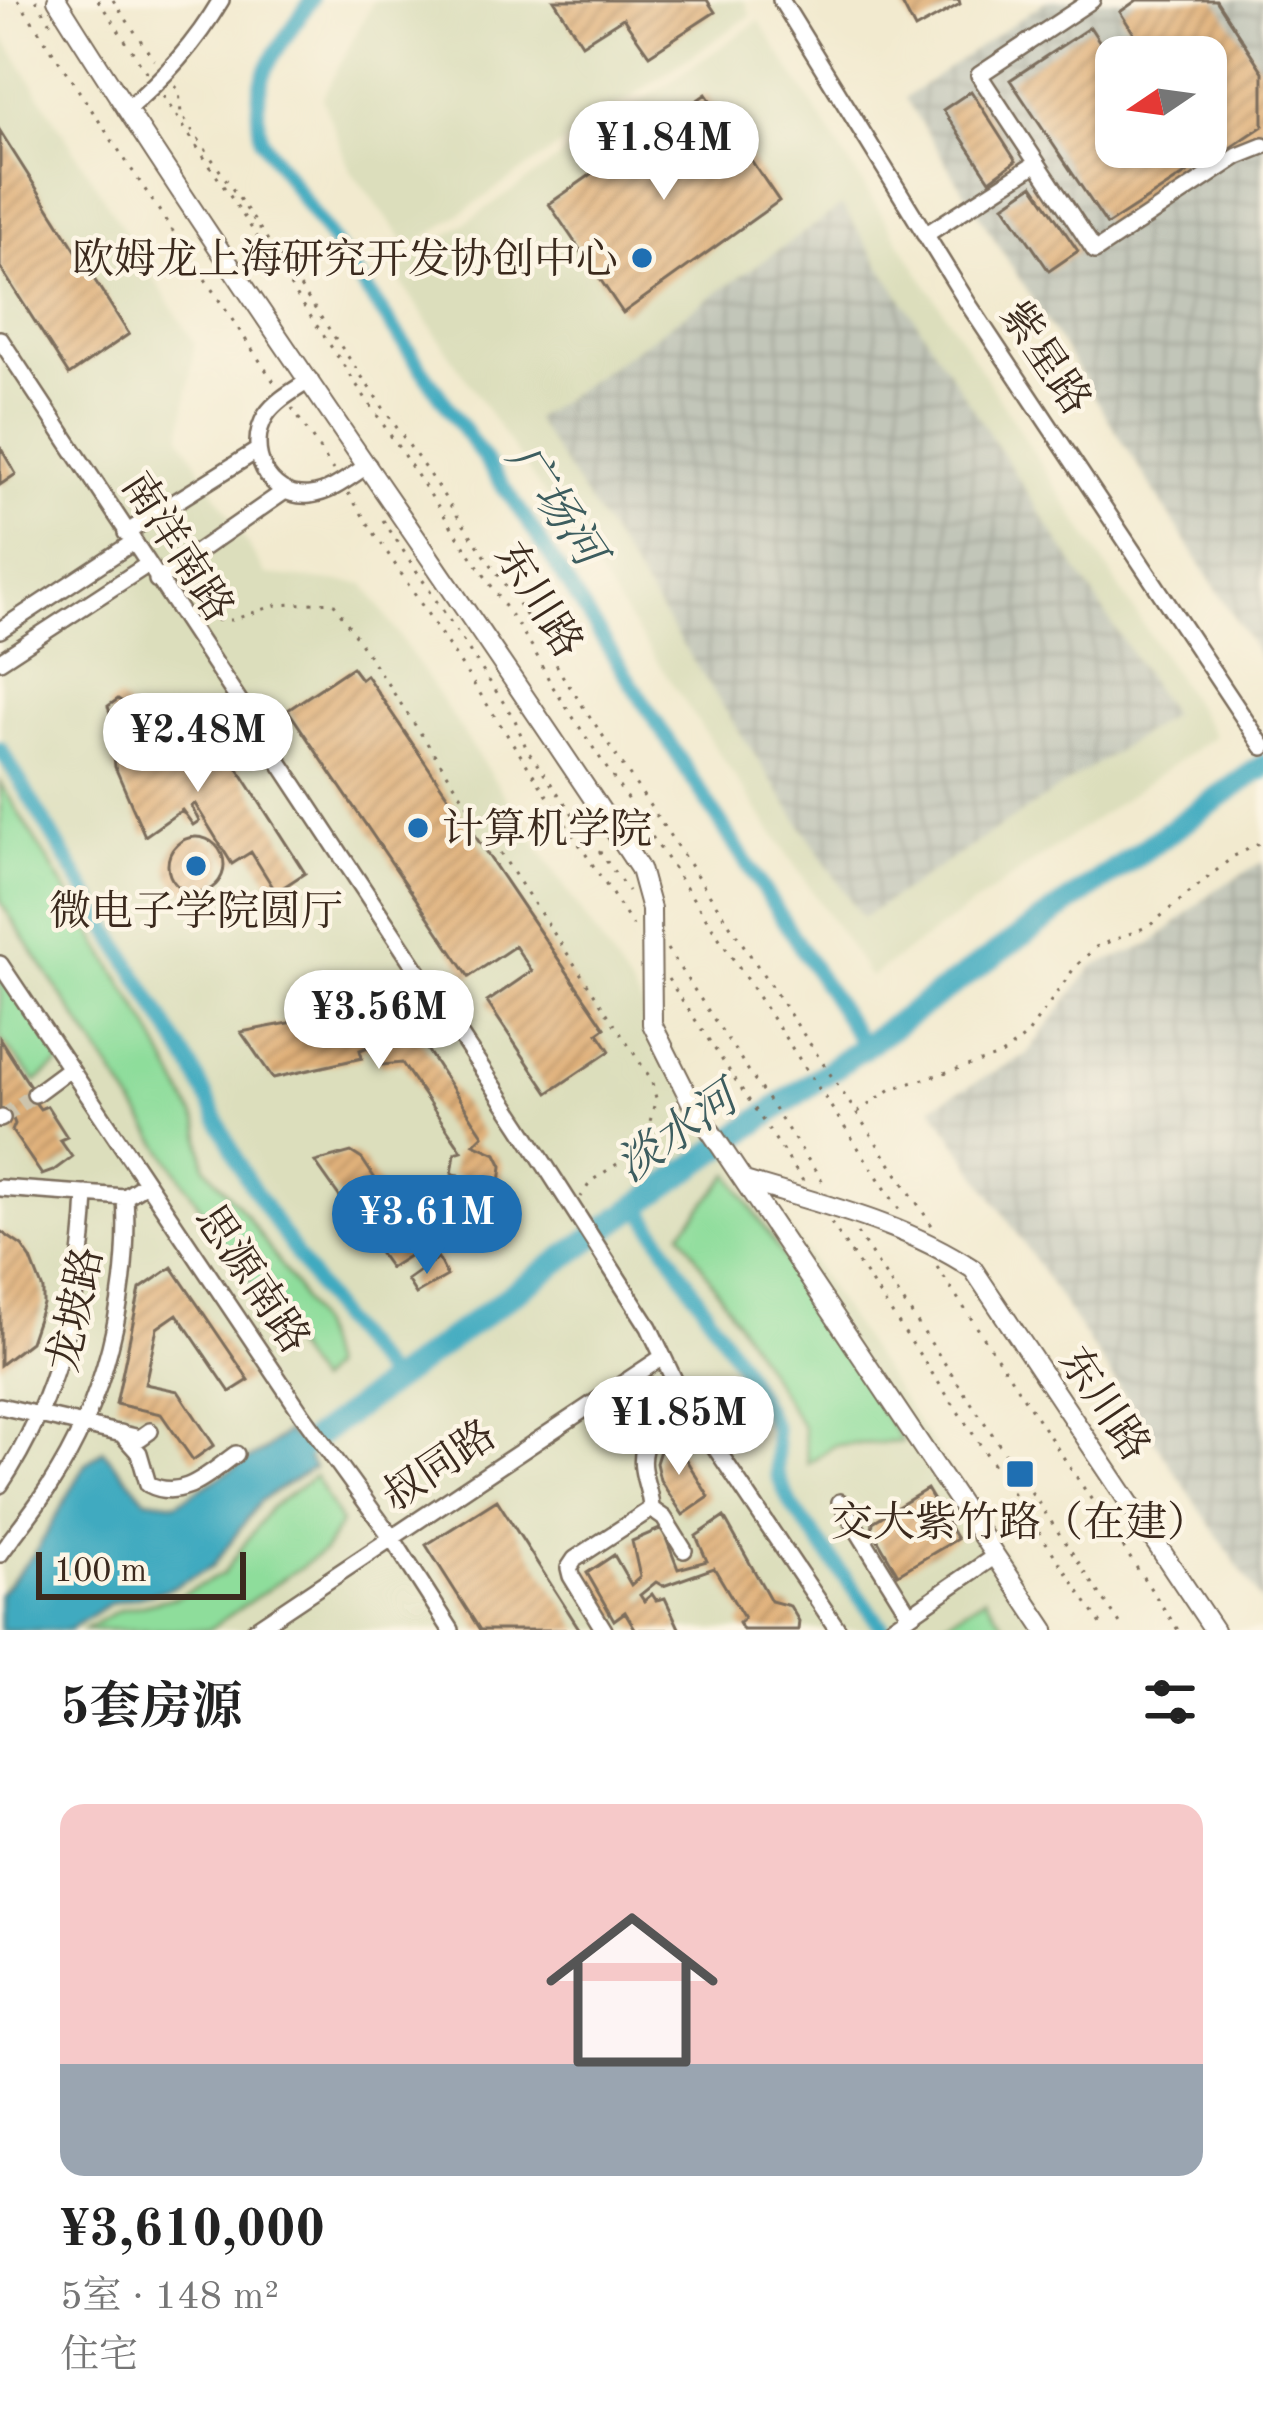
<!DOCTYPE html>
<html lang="zh">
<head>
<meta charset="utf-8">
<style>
	:root { --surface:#fff; --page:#f6f6f6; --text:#222; --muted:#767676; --line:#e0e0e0; --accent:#1f6fb2 }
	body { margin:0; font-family:"Old Standard TT","Noto Serif SC",serif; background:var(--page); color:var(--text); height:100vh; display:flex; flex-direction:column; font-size:45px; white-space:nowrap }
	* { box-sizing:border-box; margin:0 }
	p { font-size:39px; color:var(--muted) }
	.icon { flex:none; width:66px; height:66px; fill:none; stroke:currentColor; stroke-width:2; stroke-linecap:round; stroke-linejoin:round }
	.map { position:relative; height:1630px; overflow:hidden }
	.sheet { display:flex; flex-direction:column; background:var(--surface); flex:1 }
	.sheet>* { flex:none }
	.needle { width:78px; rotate:257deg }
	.controls { position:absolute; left:1095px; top:36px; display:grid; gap:24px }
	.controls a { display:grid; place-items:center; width:132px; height:132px; border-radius:24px; background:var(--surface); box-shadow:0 3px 9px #0004; font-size:60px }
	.scale { position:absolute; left:36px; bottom:30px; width:210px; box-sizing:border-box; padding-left:12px; border:6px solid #3b2a1e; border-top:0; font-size:33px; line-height:42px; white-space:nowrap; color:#3b2a1e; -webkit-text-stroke:9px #fcf5e5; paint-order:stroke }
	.price { position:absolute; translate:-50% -102px; padding:0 27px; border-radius:42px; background:#fff; color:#222; font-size:39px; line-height:78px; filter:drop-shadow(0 3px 6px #0008) }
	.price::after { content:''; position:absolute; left:50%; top:72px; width:36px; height:27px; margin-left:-18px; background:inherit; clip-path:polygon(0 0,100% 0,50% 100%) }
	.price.selected { background:var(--accent); color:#fff }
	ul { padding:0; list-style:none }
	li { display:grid; align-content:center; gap:24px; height:636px; padding:0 60px }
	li+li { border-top:3px solid var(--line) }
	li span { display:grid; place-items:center; height:372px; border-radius:24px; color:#555 }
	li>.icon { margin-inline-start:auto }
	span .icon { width:216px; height:216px; fill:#fffc; stroke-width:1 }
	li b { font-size:51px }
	h2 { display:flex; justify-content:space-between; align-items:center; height:144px; padding:0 60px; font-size:51px }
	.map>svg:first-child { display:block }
</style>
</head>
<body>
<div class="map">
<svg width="1263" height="1630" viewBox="0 0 1263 1630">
	<defs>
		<pattern id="industrial-grid" width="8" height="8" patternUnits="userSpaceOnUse" patternTransform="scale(3)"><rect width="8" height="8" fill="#c2c6b9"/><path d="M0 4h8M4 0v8" fill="none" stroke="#a8aa9f"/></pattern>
		<pattern id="building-hatch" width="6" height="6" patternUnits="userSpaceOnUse" patternTransform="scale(3)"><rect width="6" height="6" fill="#e0b17a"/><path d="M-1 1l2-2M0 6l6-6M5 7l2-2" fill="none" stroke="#b79063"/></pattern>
	</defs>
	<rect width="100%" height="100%" fill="#fcf5e5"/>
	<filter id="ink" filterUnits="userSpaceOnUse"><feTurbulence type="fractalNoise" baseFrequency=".00833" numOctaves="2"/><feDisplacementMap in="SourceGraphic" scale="24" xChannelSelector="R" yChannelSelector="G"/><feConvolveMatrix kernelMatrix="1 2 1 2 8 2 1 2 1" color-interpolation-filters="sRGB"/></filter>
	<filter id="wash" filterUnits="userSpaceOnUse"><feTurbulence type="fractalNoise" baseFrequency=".004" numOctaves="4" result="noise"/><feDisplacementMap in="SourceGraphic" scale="48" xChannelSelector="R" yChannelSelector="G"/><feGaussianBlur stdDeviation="2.7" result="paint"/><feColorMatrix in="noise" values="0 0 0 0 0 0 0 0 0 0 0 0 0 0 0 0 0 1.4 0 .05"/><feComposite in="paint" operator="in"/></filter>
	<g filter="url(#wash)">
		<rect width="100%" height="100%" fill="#f2eacf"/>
		<path fill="#dcdebc" d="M374 0H744L751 15 410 248 350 170 322 98Z
			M759 21 1214 736 870 977 394 272Z
			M0 31 195 344 181 436 266 575 365 584 1054 1630H0Z"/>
		<path fill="url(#industrial-grid)" fill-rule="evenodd" d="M1047 0H1263V663L905 98ZM1116 57H1206V147H1116Z
			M842 206 1171 715 862 918 534 419Z
			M1263 862V1604L932 1106 1026 1055 1093 966 1150 945 1215 890Z"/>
		<path fill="#8edd9b" stroke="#64845c" stroke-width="3" d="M0 782 148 1025 199 1125 205 1166 247 1216 297 1289 319 1329 329 1368 316 1383 0 901Z
			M0 964 64 1060 36 1082 0 1039Z
			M730 1174 902 1442 835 1445 808 1464 803 1428 681 1232Z
			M315 1476 341 1523 324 1551 208 1630H84L117 1611 176 1597 223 1574 270 1508Z
			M985 1597 1008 1630H932Z"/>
		<path fill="#40aac0" stroke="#3e6a6f" stroke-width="3" d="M287 1431 314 1467 260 1501 213 1566 166 1590 110 1603 69 1630H0V1594L37 1550 86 1464 103 1450 146 1499 176 1503 268 1448Z"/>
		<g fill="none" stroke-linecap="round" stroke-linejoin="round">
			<path stroke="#40aac0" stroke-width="15" d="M311 0C278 52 247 75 262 140L526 519 865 1048
				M0 748 193 1069 245 1176 340 1321 391 1382
				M639 1205 741 1366 775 1428 777 1474 790 1503 884 1630"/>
			<path stroke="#40aac0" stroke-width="24" d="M276 1466 515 1292 1263 766"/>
		</g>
		<g id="blocks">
			<path fill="url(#building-hatch)" d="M554 0H707L715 12 649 55 623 18 582 44Z
				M900 0H959L960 4 915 29Z
				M1137 0H1216L1263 72V126L1215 158 1206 144V57H1149L1120 12Z
				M1090 27 1116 67V147H1169L1187 173 1107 225 1010 80Z
				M971 91 1016 161 990 180 943 110Z
				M706 94 779 201 623 313 549 204Z
				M0 131 129 334 69 375 0 267Z
				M1033 185 1078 251 1049 271 1004 205Z
				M0 447 16 474 0 485Z
				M352 667 361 679 366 675 605 1028 598 1033 610 1051 548 1093 487 1002 532 971 515 946 469 977 288 710Z
				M118 699 127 705 130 722 134 719 150 743 181 724 204 759 224 747 305 873 276 892 251 852 232 864 195 804 191 806 199 821 193 825 182 810 145 836 115 767 113 741 116 733H124L121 720 111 717 108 706Z
				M168 865a28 28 0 1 1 56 0a28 28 0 1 1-56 0Z
				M379 1006 405 1016 483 1135 474 1144 496 1154 502 1166 500 1183 486 1192 467 1189 459 1175 452 1174 455 1153 462 1151 402 1063 382 1065 368 1047 360 1050 362 1058 273 1078 241 1032Z
				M0 1039 37 1097 34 1101 40 1109 47 1106 67 1137 60 1140 72 1157 53 1171 42 1175 12 1131 15 1124 12 1116H0Z
				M351 1152 362 1159 421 1248 390 1268 315 1162Z
				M0 1231 22 1246 31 1259 43 1290V1304L30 1342 0 1365Z
				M438 1258 447 1276 416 1294 407 1280Z
				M172 1267 249 1380 230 1392 177 1314 157 1328 145 1384 178 1391 214 1445 193 1460 161 1414 116 1404 140 1289Z
				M672 1437 709 1497 683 1515 660 1480 656 1463 662 1444Z
				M927 1489 957 1539 898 1574 872 1530 873 1522Z
				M497 1500 580 1630H480L426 1545Z
				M724 1517 771 1601 790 1606 799 1621 798 1630H743L739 1623 744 1618 714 1568 663 1586 656 1582 640 1595 644 1601 652 1594 656 1600 665 1598 680 1630H636L625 1612 614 1620 587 1573 614 1555 631 1585 640 1577 632 1541 662 1528 678 1569 707 1561 696 1536Z"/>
		</g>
	</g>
	<g filter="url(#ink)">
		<use href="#blocks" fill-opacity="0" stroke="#7b6d5c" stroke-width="3"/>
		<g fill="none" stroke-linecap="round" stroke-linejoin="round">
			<path stroke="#cdc4ac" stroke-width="15" stroke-dasharray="15 8" stroke-linecap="butt" d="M2 1118 35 1094"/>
			<defs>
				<path id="minor" d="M781 0 967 302 1263 747
					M1092 0 979 75 1095 251 1238 156 1263 146
					M126 110C165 77 195 44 221 0
					M925 235 1037 163
					M0 339 520 1126 649 1327 684 1401 838 1630
					M310 380C295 390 276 400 266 415 245 449 267 499 310 495 331 493 351 476 368 465
					M126 533 258 450
					M157 580 285 491
					M0 630 132 543
					M0 661 147 565
					M0 964 302 1414 392 1538 451 1630
					M35 1094 70 1068
					M0 1119 2 1118
					M0 1188 125 1197 147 1183
					M0 1406 140 1438 150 1431
					M121 1433 139 1453 148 1484C182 1502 209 1473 236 1454
					M0 1485C57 1400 82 1295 86 1194
					M840 1502 910 1615
					M651 1509 664 1518 684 1550
					M0 1554C16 1532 34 1510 49 1487 104 1404 131 1295 125 1197
					M254 1630 661 1358
					M604 1630 571 1576 569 1568 575 1559 651 1509C651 1495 645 1483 643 1469 638 1437 664 1421 684 1401
					M888 1630 995 1556"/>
				<path id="major" d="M57 0C242 295 448 577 640 869L651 909 652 1024 691 1102 1045 1630
					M745 1181C824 1205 904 1223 973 1269L1214 1630"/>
			</defs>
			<use href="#minor" stroke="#7b6d5c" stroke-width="20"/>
			<use href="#major" stroke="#7b6d5c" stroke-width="22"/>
			<path stroke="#7b6d5c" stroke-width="3" stroke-dasharray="3 9" stroke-linecap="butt" d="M18 0 276 385
				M36 0 54 28
				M98 0 147 73
				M113 0 154 60
				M175 86 179 90 181 114 543 640 562 675 935 1230
				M163 96 533 648 551 684 902 1214
				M292 408 333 470
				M348 493 633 926
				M383 520 515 720 527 750 628 891
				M205 621 232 620 276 605 333 602 651 1079 656 1098 646 1137 634 1153 591 1181 581 1197
				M667 949 825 1185
				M668 979 803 1181
				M858 1112 891 1089 1000 1056 1026 1036 1075 967 1096 947 1149 926 1234 856 1263 842
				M831 1223 1105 1630
				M857 1233 1124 1630
				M937 1267 1178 1630"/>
			<use href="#minor" stroke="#fff" stroke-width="15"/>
			<use href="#major" stroke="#fff" stroke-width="18"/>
		</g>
	</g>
	<g fill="#1f6fb2" stroke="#fcf5e5" stroke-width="4.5">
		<circle cx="642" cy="258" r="12"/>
		<circle cx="418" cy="828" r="12"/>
		<circle cx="196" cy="866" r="12"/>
		<rect x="1005" y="1459" width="30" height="30" rx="6"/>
	</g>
	<g text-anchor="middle" stroke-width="9" stroke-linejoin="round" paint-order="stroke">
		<g font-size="42" fill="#3b2a1e" stroke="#fcf5e5">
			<text x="618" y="273" text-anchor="end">欧姆龙上海研究开发协创中心</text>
			<text x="442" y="843" text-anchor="start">计算机学院</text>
			<text x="196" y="925">微电子学院圆厅</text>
			<text x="1020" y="1536">交大紫竹路（在建）</text>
		</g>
		<g font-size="42" fill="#3b2a1e" stroke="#fcf5e5">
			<text transform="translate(1047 357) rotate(56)" y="15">紫星路</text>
			<text transform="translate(179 546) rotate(57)" y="15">南洋南路</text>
			<text transform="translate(540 599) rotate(58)" y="15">东川路</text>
			<text transform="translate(254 1278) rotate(56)" y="15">思源南路</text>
			<text transform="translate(74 1309) rotate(-78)" y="15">龙坡路</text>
			<text transform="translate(1106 1403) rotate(56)" y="15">东川路</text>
			<text transform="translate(438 1464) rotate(-34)" y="15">叔同路</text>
		</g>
		<g font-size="45" font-style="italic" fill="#3d5d5f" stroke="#fcf5e5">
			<text transform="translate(557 504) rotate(56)" y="16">广场河</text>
			<text transform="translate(676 1131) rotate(-35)" y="16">淡水河</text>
		</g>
	</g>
</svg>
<div class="controls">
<a><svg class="needle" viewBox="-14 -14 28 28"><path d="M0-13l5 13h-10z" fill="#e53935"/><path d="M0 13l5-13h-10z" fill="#767676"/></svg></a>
</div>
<div class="scale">100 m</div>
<b class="price" style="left:664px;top:203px">¥1.84M</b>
<b class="price" style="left:198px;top:795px">¥2.48M</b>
<b class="price" style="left:379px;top:1072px">¥3.56M</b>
<b class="price selected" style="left:427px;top:1277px">¥3.61M</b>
<b class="price" style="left:679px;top:1478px">¥1.85M</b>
</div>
<section class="sheet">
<h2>5套房源<svg class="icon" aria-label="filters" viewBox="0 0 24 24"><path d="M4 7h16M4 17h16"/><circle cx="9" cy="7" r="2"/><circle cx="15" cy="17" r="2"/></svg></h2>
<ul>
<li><span style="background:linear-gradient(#f6c9c9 70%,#9aa5b1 0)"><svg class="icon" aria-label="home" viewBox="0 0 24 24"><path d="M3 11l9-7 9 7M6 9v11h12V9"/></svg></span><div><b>¥3,610,000</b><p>5室 · 148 m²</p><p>住宅</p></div></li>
</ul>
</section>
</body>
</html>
